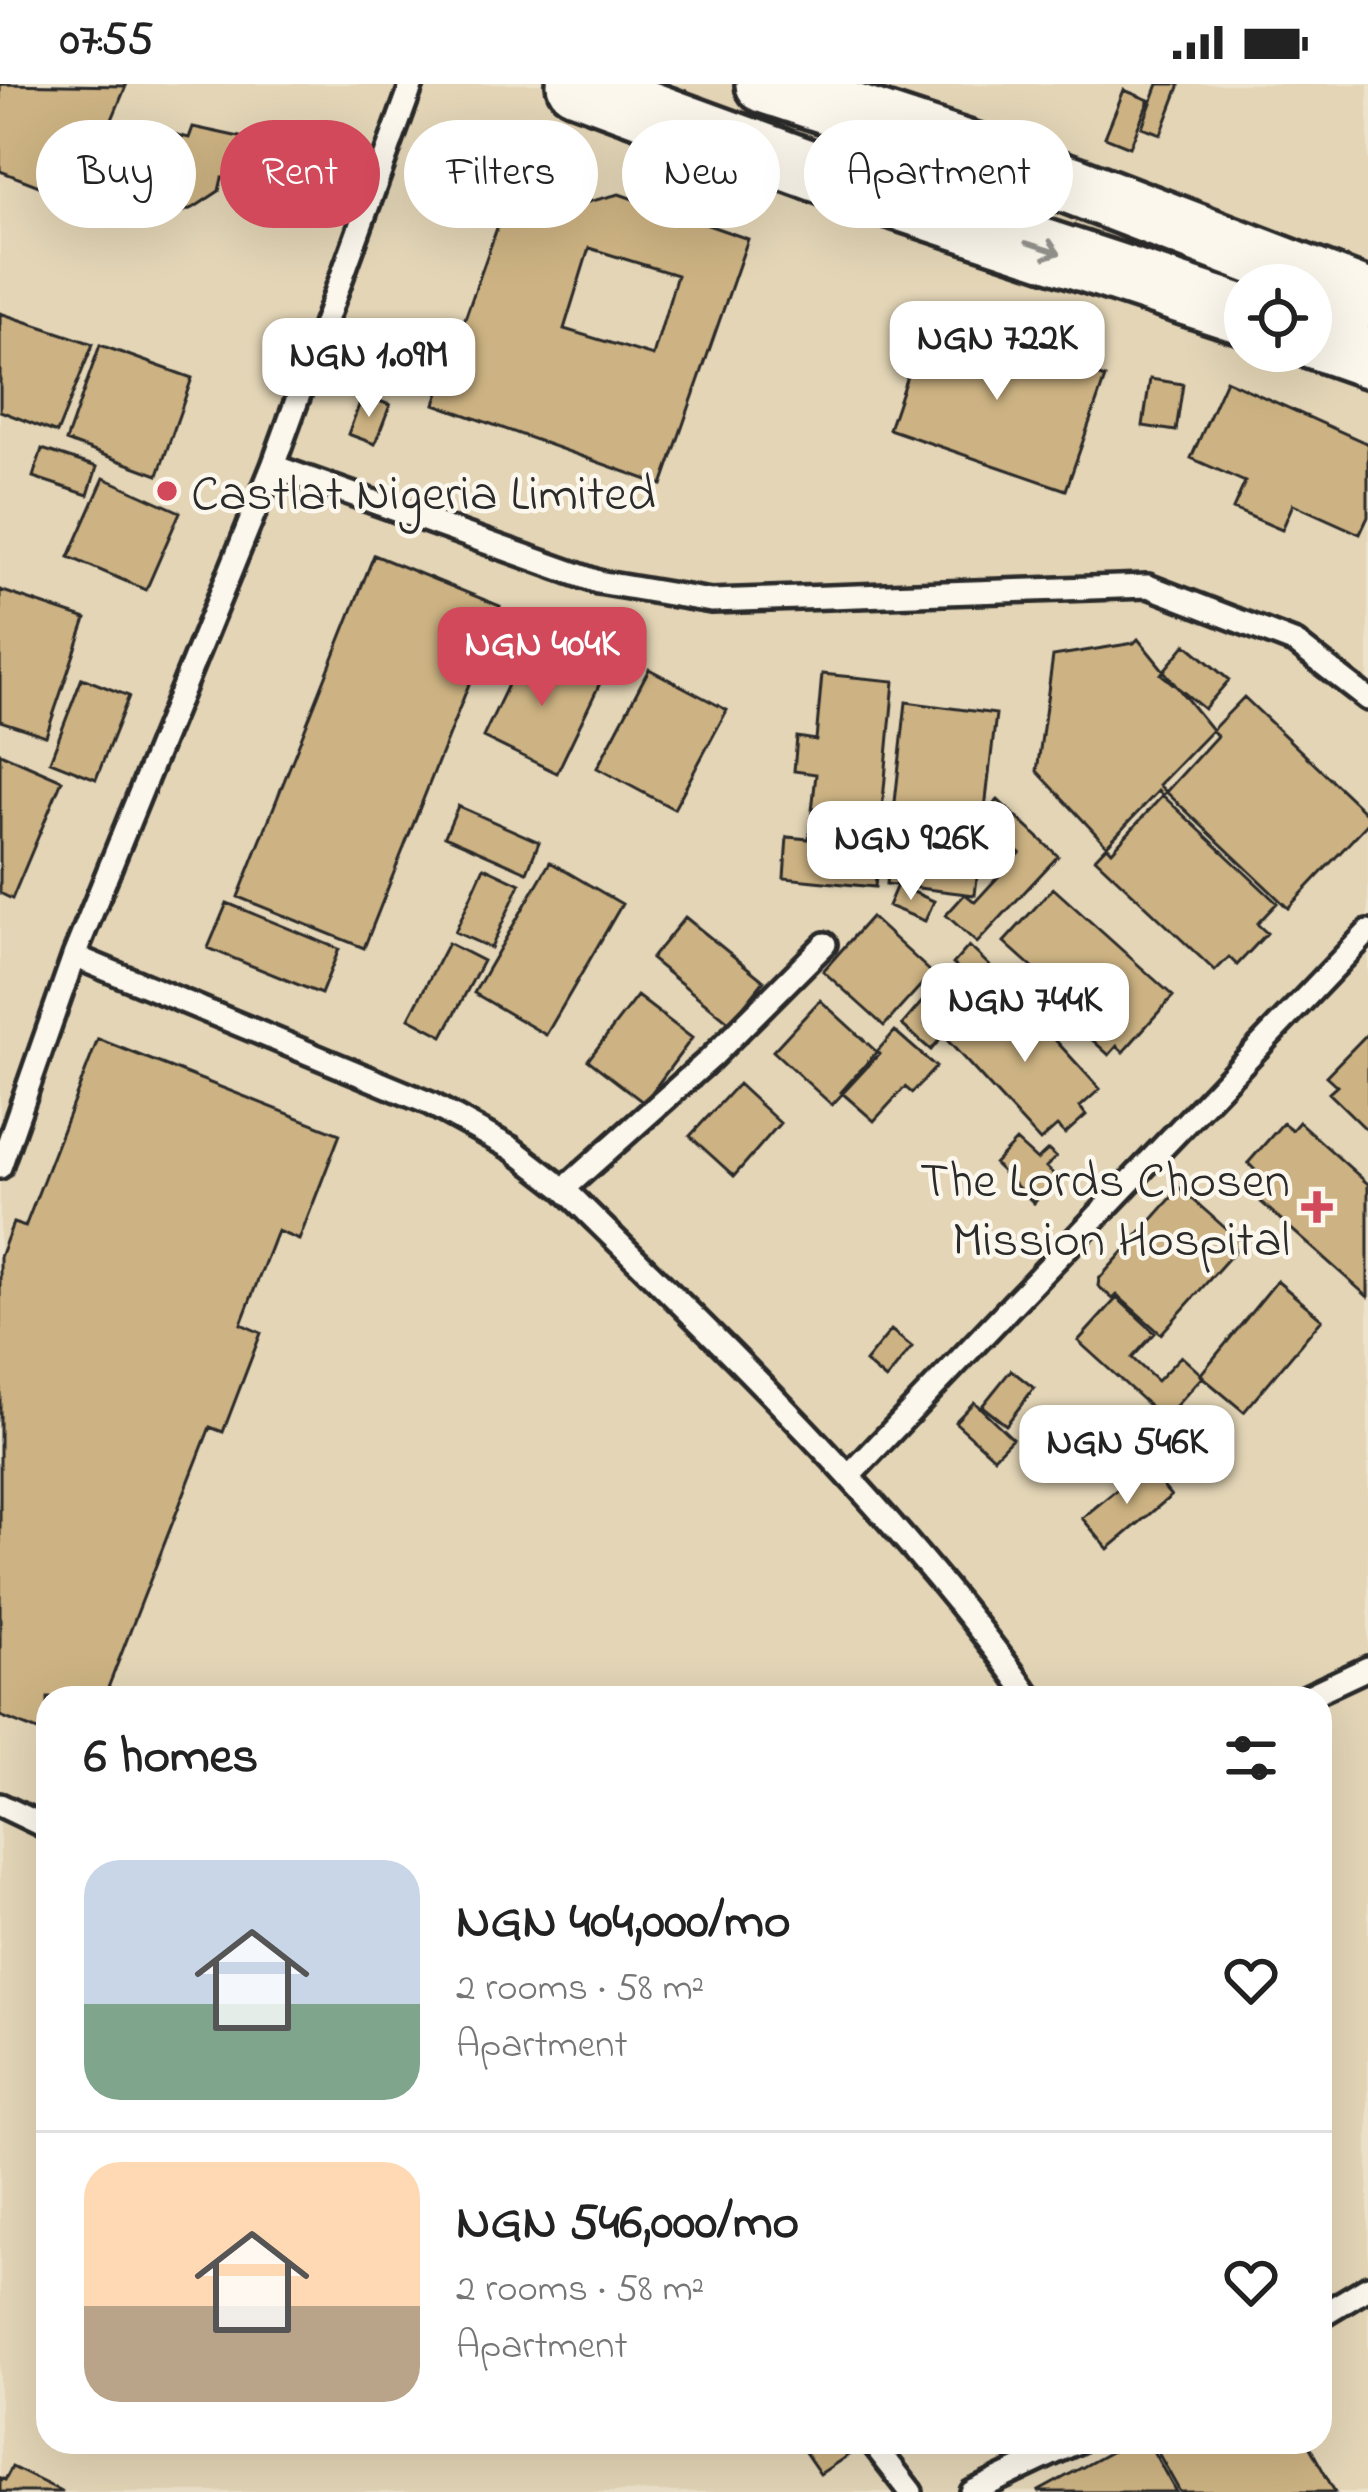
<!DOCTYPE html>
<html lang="en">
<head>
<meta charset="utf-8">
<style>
	:root { --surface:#fff; --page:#f6f6f6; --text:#222; --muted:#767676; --line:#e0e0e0; --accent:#d1495b }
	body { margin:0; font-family:"Indie Flower",sans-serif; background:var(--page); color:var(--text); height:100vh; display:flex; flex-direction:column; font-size:45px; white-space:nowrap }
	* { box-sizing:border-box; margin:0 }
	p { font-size:39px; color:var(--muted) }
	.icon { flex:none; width:66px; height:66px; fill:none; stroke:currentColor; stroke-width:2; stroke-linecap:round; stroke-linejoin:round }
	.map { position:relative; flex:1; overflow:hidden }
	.panel { position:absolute; left:36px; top:1602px; width:1296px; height:768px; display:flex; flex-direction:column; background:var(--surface); border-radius:36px; box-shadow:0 12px 48px #0002 }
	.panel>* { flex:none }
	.hud { position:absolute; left:36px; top:36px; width:1296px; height:108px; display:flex; gap:24px }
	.controls { position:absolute; left:1224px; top:180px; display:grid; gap:24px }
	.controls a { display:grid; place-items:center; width:108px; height:108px; border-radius:50%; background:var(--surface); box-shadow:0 12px 48px #0002; font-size:60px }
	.price { position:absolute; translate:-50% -102px; padding:0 27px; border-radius:24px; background:#fff; color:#222; font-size:39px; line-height:78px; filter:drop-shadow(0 3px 6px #0008) }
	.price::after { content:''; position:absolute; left:50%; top:72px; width:36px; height:27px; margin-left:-18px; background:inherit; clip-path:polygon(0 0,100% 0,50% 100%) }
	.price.selected { background:var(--accent); color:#fff }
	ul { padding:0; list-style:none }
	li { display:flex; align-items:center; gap:36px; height:300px; padding:0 48px }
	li+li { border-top:3px solid var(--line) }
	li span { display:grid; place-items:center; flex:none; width:336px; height:240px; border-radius:36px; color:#555 }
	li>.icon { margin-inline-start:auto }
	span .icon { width:144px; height:144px; fill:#fffc; stroke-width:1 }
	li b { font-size:51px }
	h2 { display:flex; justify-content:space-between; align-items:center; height:144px; padding:0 48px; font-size:51px }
	.pill { padding:0 42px; border-radius:54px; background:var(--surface); box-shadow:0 12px 48px #0002; font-size:42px; line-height:108px }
	.pill.selected { background:var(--accent); color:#fff }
	.status { display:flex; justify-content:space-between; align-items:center; height:84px; padding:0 60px; background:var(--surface); direction:ltr }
	.status svg { height:33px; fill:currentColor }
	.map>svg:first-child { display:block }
</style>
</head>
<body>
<div class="status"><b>07:55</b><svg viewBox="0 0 49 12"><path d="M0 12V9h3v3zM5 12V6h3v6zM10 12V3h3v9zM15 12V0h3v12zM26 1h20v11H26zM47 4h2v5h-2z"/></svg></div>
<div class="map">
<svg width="1368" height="2408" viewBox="0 0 1368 2408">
	<rect width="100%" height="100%" fill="#ede3cc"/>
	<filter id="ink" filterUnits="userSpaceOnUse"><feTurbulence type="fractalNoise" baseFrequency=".00833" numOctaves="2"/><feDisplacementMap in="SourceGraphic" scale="24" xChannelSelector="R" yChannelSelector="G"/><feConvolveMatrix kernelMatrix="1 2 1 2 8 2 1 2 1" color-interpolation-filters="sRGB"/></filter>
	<g filter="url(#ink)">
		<path fill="#e3d5b6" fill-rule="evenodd" d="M0 0H1368V2408H0ZM1245 201H1311V267H1245ZM48 1614H1320V2358H48Z"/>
		<path fill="#cdb383" stroke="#2b2b2b" stroke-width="3" fill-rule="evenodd" d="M0 0 126 2 78 117 0 87Z
			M1158 0H1180L1161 50 1142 43Z
			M1124 6 1149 16 1130 63 1105 53Z
			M193 43 244 54 235 93 222 94 219 107 195 123 167 134 127 118 150 44 189 54Z
			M106 61 135 72 118 118 89 107Z
			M619 110 748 155 662 401 435 320 498 141ZM589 164 677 191 653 272 564 245Z
			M0 229 93 260 57 349 0 327Z
			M927 233 1105 294 1066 406 889 345Z
			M100 261 192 294 158 391 66 357Z
			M1150 295 1183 300 1176 347 1143 342Z
			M1226 296 1368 360V433L1360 450 1293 420 1282 446 1233 425 1245 398 1191 374Z
			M363 311 390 321 375 360 348 350Z
			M42 365 97 383 88 411 33 393Z
			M104 394 180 428 146 506 69 473Z
			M374 471 500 522 364 864 238 813Z
			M0 506 86 535 46 652 0 637Z
			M1138 555 1217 652 1112 767 1037 687 1053 572 1134 559Z
			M1186 560 1229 596 1204 625 1161 590Z
			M527 561 601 597 557 689 483 653Z
			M649 585 727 626 674 725 597 684Z
			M822 590 894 597 875 803 784 794 787 753 809 755 816 690 794 687 797 653 816 656Z
			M82 594 129 612 96 695 50 677Z
			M1244 613 1368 731V739L1288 824 1159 701Z
			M906 618 996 630 975 811 886 800Z
			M0 669 62 696 12 815 0 809Z
			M1158 707 1277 819 1257 840 1267 849 1237 881 1229 873 1215 887 1095 774Z
			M998 716 1058 772 977 859 946 831 965 810 975 818 1020 769 981 733Z
			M458 722 539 758 527 788 445 752Z
			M550 778 622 820 546 951 474 909Z
			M484 783 520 800 491 864 455 848Z
			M897 801 934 817 925 837 888 822Z
			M1053 804 1173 912 1123 968 1117 962 1109 971 1067 933 1094 904 1081 891 1063 911 1004 858Z
			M227 819 339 865 321 910 208 864Z
			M685 833 764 897 730 939 651 875Z
			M871 833 932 889 884 942 823 887Z
			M448 859 483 877 443 952 409 934Z
			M969 862 990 882 975 899 953 880Z
			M944 892 957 903 925 940 941 954 931 966 902 941Z
			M1006 902 1100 1005 1080 1023 1086 1031 1065 1050 1057 1042 1040 1057 947 956Z
			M637 912 692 954 644 1019 588 976Z
			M820 916 879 970 832 1021 773 967Z
			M895 947 936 983 912 1009 905 1003 874 1037 841 1008Z
			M1368 949V1047L1329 1009 1337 1002 1326 992Z
			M98 955 340 1050 299 1156 277 1147 241 1240 261 1249 223 1348 210 1343 104 1614H48V1651L0 1632V1173L13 1139 25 1143Z
			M738 1000 780 1039 734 1092 690 1052Z
			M1299 1038 1368 1100V1213L1243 1102 1256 1087 1248 1079 1283 1039 1292 1046Z
			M1016 1057 1037 1076 1048 1066 1056 1073 1046 1083 1057 1094 1034 1119 994 1080Z
			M1180 1104 1242 1159 1161 1250 1117 1211 1113 1215 1098 1202 1099 1195Z
			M1277 1197 1322 1235 1244 1328 1200 1291Z
			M1117 1214 1155 1249 1132 1274 1157 1297 1181 1272 1203 1292 1164 1335 1078 1257Z
			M891 1246 912 1263 886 1296 865 1278Z
			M1011 1286 1034 1304 1006 1341 982 1322Z
			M974 1318 1012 1354 994 1373 955 1338Z
			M1146 1382 1171 1412 1108 1465 1082 1434Z
			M798 2358H845L853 2368 820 2390Z
			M1129 2358H1148L1176 2408H1037Z
			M1152 2358H1307L1335 2408H1180Z
			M12 2383 63 2408H0V2394L5 2396Z"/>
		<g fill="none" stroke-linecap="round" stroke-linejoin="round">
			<defs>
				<path id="lane" d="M273 382 598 498 711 517 1148 502 1296 559 1368 615
					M74 872 431 1020 511 1064 564 1105C728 1266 896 1426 1031 1614
					M0 1083 74 872 273 382 412 0
					M564 1105 711 974 825 860
					M850 1391 1368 848
					M1304 1614 1368 1584
					M0 1721 48 1744
					M1320 2232 1368 2203
					M872 2358 911 2408
					M972 2408 1077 2358"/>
				<path id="secondary" d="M576 0 860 104 1245 231
					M765 0 1072 101 1368 215
					M1311 254 1368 274"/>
			</defs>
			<use href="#lane" stroke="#2b2b2b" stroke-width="30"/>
			<use href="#secondary" stroke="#2b2b2b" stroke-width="66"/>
			<use href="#lane" stroke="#fbf7ec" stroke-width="21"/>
			<use href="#secondary" stroke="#fbf7ec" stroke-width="57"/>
		</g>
		<defs><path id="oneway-shaft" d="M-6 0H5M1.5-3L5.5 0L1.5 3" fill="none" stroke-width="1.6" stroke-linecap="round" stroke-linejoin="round" transform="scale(3)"/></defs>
		<use stroke="#93918c" href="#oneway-shaft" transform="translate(1043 164) rotate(18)"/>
	</g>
	<g fill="#d1495b" stroke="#fbf7ec" stroke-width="4.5">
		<circle cx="167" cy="407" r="12"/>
		<path d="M1311 1105h12v12h12v12h-12v12h-12v-12h-12v-12h12z"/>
	</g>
	<g text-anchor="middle" stroke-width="9" stroke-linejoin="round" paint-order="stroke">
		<g font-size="51" fill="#2b2b2b" stroke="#fbf7ec" text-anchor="start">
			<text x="191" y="425">Castlat Nigeria Limited</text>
			<text x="1290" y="1112" text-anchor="end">The Lords Chosen<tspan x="1290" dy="59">Mission Hospital</tspan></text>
		</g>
	</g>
</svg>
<div class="controls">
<a><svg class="icon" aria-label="locate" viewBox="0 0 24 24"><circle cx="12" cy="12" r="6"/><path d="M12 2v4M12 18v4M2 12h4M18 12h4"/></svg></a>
</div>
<b class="price" style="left:997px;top:319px">NGN 722K</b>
<b class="price" style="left:369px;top:336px">NGN 1.09M</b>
<b class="price selected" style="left:542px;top:625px">NGN 404K</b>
<b class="price" style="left:911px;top:819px">NGN 926K</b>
<b class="price" style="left:1025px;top:981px">NGN 744K</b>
<b class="price" style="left:1127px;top:1423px">NGN 546K</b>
<div class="hud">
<a class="pill">Buy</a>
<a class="pill selected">Rent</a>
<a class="pill">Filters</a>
<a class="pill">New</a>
<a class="pill">Apartment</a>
</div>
<section class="panel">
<h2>6 homes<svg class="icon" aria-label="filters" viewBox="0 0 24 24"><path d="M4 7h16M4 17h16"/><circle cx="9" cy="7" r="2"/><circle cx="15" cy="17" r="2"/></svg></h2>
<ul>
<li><span style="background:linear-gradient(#c9d6e8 60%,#7fa58c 0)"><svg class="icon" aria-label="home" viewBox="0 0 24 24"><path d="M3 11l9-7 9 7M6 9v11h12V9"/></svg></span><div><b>NGN 404,000/mo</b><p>2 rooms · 58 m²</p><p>Apartment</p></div><svg class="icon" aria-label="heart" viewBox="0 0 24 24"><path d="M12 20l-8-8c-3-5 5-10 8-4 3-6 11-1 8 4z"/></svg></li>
<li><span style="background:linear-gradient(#ffd9b3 60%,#b9a48a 0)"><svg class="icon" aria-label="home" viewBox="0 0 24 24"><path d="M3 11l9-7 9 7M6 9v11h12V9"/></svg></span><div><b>NGN 546,000/mo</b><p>2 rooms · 58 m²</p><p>Apartment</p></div><svg class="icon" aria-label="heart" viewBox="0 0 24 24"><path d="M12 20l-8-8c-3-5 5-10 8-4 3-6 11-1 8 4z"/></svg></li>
</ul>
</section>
</div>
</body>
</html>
